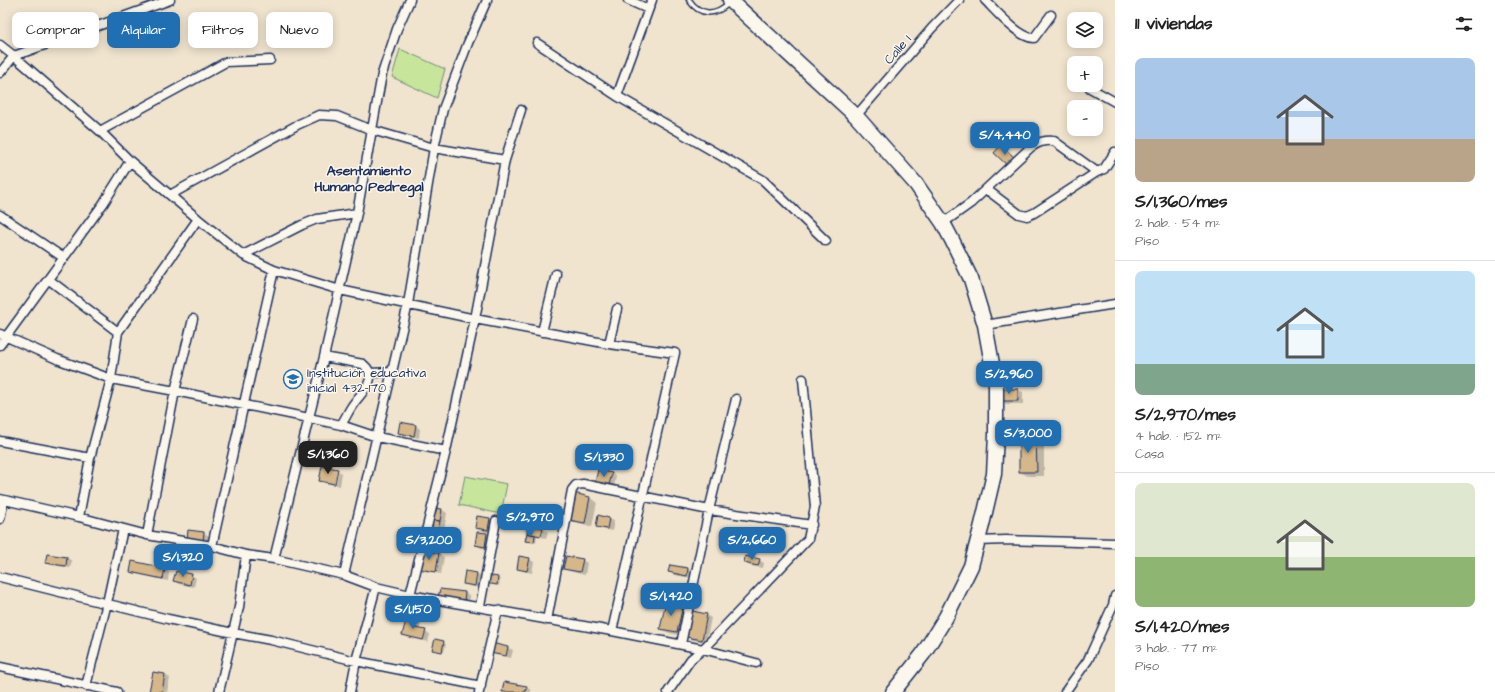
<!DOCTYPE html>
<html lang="es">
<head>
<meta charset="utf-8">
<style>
	:root { --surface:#fff; --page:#f6f6f6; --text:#222; --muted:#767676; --line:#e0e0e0; --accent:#1f6fb2 }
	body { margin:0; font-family:"Architects Daughter",sans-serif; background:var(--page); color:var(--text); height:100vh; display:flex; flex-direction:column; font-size:15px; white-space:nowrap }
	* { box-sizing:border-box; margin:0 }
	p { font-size:13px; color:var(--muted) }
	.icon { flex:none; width:22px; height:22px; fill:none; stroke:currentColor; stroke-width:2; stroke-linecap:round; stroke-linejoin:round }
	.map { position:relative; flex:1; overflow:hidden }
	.details { display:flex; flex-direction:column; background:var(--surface); width:380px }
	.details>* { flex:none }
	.banner { position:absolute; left:12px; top:12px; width:380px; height:36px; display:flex; gap:8px }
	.controls { position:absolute; left:1067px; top:12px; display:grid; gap:8px }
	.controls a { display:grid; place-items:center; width:36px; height:36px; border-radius:8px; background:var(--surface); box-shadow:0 2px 10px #0003; font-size:20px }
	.price { position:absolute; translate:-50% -34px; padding:0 9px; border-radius:8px; background:var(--accent); color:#fff; font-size:13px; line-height:26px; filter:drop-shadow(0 1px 2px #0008) }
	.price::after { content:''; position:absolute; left:50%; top:24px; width:12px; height:9px; margin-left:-6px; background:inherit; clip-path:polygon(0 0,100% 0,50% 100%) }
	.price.active { background:#222; color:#fff }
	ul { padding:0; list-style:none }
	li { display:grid; align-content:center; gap:8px; height:212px; padding:0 20px }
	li+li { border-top:1px solid var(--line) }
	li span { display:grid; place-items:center; height:124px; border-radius:8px; color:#555 }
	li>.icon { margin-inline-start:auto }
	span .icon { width:72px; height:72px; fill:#fffc; stroke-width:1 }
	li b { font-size:17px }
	h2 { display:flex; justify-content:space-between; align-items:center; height:48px; padding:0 20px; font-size:17px }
	.pill { padding:0 14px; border-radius:8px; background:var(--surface); box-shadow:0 2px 10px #0003; font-size:14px; line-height:36px }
	.pill.active { background:var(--accent); color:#fff }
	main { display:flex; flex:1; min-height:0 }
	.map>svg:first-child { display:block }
</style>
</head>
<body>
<main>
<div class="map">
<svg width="1115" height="692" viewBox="0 0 1115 692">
	<rect width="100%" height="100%" fill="#f0e4ce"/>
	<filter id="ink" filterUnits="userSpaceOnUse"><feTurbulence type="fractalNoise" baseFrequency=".025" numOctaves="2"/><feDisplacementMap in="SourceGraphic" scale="8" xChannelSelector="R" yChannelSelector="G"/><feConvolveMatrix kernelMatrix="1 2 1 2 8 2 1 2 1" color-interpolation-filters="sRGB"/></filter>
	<g filter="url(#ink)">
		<path fill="#c8e59c" stroke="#728a7d" d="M400 49 445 69 437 98 392 77Z
			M465 476 507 484 501 514 459 505Z"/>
		<path fill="#0003" d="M1001 146 1021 162 1015 169 1010 166Z
			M1001 390H1018L1023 392V404H1006L1001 401Z
			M416 426 420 429 419 438 404 435 399 432Z
			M1036 437 1044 441V476H1028L1020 472Z
			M337 470 334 485 325 483 320 480Z
			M339 471 342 473 340 486 336 485Z
			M611 474 616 476 614 487 601 485 597 482Z
			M590 498 597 502 592 527 578 524 570 520Z
			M433 509 442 510 447 513 443 536 435 535 430 532Z
			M599 516 609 519 614 521 612 531 602 529 597 526Z
			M477 517 490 519 495 522 493 533 481 531 476 528Z
			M529 526 543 529 548 532 546 538 537 536 536 543 526 540Z
			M189 531 204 533 209 536 208 544Z
			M487 534 492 537 490 549 481 548 476 545Z
			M439 554 444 557 441 574 425 571 420 569Z
			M67 558 72 561 70 568 51 565 46 562Z
			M529 559 534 562 532 573 523 571 518 568Z
			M582 560 587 563 585 575 569 571 564 569Z
			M759 560 764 563 763 568 750 566 745 563Z
			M165 569 169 572 168 581 136 574 131 572Z
			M688 569 693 572 692 578 674 575 670 572Z
			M466 572 477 574 482 577 480 588 469 586 464 583Z
			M191 575 196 578 194 587 179 584 174 581Z
			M488 576 500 579 499 586 487 583Z
			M465 593 470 596 469 603 444 600Z
			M682 605 690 610 685 636 669 633 661 629Z
			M706 615 711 618 706 642 693 640 688 637Z
			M408 618 421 623 419 630 430 634 428 642 408 637 404 634Z
			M436 640 446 644 444 652 436 650Z
			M508 648 513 650 511 658 496 655 491 652Z
			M154 673 165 675 170 678 167 692H150Z
			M526 687 531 690V692H503Z"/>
		<path fill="#d6b789" stroke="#1b2f5e" d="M1001 145 1016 159 1009 167 994 153Z
			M1000 389H1018V401H1000Z
			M400 422 416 425 414 436 398 433Z
			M1019 436H1036L1037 472H1019Z
			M322 466 338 469 335 484 319 481Z
			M598 470 612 473 609 485 595 482Z
			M574 493 590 497 585 523 569 520Z
			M432 508 442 509 440 521 430 520Z
			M598 515 609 518 607 529 596 527Z
			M477 516 490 518 488 530 475 528Z
			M430 520 440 521 438 534 429 532Z
			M528 525 543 528 541 536 527 533Z
			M188 530 204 532 203 542 187 540Z
			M477 532 487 533 485 547 475 545Z
			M527 533 535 535 534 542 525 541Z
			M422 551 439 553 436 572 419 569Z
			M47 554 67 557 66 566 45 563Z
			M519 556 530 558 527 571 517 569Z
			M566 556 583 559 580 572 563 569Z
			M745 556 760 559 758 566 744 563Z
			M132 561 165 568 163 579 130 572Z
			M670 565 688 568 687 576 668 572Z
			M176 571 192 574 190 585 173 581Z
			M465 571 477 573 475 586 463 584Z
			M487 575 498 577 497 585 485 583Z
			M440 589 465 592 464 601 438 597Z
			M666 601 683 605 677 632 660 629Z
			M692 611 707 614 702 640 687 637Z
			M407 617 416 619 414 628 426 630 423 640 402 635Z
			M435 639 444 641 442 652 432 650Z
			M492 643 508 647 506 656 490 653Z
			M153 672 165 674 162 692H149Z
			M504 682 527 686 525 692H502Z"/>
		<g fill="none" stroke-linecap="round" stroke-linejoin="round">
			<defs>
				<path id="lane" d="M689 0C700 16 715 16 729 3"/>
				<path id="street" d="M628 0 648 9
					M985 0C996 11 1019 38 1034 38L1051 15
					M537 43 617 96 652 0
					M0 45 14 56 100 131 130 161 198 219 243 255 274 270 340 290 475 319 609 344 675 353 612 631
					M0 73 14 56 170 0
					M1090 88 1115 102
					M617 96 763 180 826 241
					M856 116 932 28 959 0
					M100 131 226 62 270 60
					M986 189 1019 214 1027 216 1034 213 1097 172
					M170 195 299 124 319 115 337 116 372 130 434 148 505 160
					M0 215 64 258
					M943 223 971 203 1031 147C1039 142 1044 140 1054 141L1097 172 1104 169 1115 152
					M243 255 302 225 317 219 357 213
					M48 279 118 332 111 379 90 458 79 517
					M985 325 1115 304
					M118 332 198 219
					M542 332 556 274
					M0 334 57 359 111 379 175 391 309 418 341 425 377 437 446 451
					M609 344 617 309
					M0 345 103 204 130 161
					M324 357 363 364C381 379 360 393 352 406 348 412 345 419 341 425
					M370 373 393 372
					M0 441 90 458
					M0 499 79 517 147 535 212 546 246 555 274 559 344 575 376 587 410 595 612 631 703 649 756 663
					M0 519 4 500
					M147 535 175 391 193 319
					M978 541 1006 540 1115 543
					M212 546 274 270
					M274 559 324 357 357 213 382 74 397 29 410 0
					M344 575 408 304 434 148 443 109 468 43 487 0
					M0 577 168 619 233 633 271 640 356 661 481 686
					M410 595 446 451 475 319 505 160 521 110
					M480 606 496 521
					M547 620 572 490 576 485 583 484 709 510 812 525
					M681 644 709 510 736 399
					M0 667 117 692
					M86 686 107 603 123 529
					M219 692 239 607 246 555
					M350 692 356 661 376 587
					M479 692 498 610
					M668 692 691 659 703 649 808 539 815 507 803 379
					M1065 692 1088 660 1113 605 1115 596"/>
				<path id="highway" d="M730 0 856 116 916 184 943 223 952 240 971 279 985 325 996 386V435L994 474 982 525 971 566 946 617 923 654 893 692"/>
			</defs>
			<use href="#lane" stroke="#1b2f5e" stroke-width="7"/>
			<use href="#street" stroke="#1b2f5e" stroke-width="11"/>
			<use href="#highway" stroke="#1b2f5e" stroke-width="17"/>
			<use href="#lane" stroke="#fbf7ec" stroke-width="4"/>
			<use href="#street" stroke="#fbf7ec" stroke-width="8"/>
			<use href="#highway" stroke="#fbf7ec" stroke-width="14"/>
		</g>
	</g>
	<defs>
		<symbol id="school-ring" viewBox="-11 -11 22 22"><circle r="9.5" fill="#fbf7ec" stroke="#1f6fb2" stroke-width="1.5"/><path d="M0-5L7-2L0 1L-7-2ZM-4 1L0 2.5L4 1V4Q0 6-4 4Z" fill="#1f6fb2"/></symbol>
	</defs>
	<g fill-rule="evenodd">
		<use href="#school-ring" x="282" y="368" width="22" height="22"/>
	</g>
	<g text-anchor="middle" stroke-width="3" stroke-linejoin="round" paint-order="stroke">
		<g font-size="13" fill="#1b2f5e" stroke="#fbf7ec">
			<text transform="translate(897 49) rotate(-49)" y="5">Calle 1</text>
		</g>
		<g font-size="13" fill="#1b2f5e" stroke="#fbf7ec" text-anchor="start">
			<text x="307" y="377">Institución educativa<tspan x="307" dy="15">inicial 432-170</tspan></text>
		</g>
		<g font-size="14" font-weight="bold" fill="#1b2f5e" stroke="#fbf7ec">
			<text x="369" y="175">Asentamiento<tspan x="369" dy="16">Humano Pedregal</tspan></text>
		</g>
	</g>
</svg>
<div class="controls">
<a><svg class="icon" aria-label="layers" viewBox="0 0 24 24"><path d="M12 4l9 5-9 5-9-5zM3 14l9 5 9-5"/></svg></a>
<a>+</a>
<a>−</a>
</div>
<b class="price" style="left:1005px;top:156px">S/4,440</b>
<b class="price" style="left:1009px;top:395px">S/2,960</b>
<b class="price" style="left:1028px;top:454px">S/3,000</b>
<b class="price active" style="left:328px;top:475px">S/1,360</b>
<b class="price" style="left:604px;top:478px">S/1,330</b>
<b class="price" style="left:530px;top:538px">S/2,970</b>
<b class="price" style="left:429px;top:561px">S/3,200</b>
<b class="price" style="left:752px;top:561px">S/2,660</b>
<b class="price" style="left:183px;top:578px">S/1,320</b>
<b class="price" style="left:671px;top:617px">S/1,420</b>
<b class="price" style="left:413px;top:630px">S/1,150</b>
<div class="banner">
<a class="pill">Comprar</a>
<a class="pill active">Alquilar</a>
<a class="pill">Filtros</a>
<a class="pill">Nuevo</a>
</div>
</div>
<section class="details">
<h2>11 viviendas<svg class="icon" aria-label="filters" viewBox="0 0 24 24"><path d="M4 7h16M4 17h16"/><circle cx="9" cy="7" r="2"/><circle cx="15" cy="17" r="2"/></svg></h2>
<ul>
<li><span style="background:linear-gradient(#a9c7e8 65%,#b9a48a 0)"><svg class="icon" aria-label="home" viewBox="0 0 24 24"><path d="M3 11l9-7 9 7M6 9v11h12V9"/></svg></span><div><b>S/1,360/mes</b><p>2 hab. · 54 m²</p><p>Piso</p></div></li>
<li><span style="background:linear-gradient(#bfe0f5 75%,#7fa58c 0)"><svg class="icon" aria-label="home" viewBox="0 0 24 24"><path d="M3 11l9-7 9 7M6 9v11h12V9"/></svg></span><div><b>S/2,970/mes</b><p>4 hab. · 152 m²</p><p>Casa</p></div></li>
<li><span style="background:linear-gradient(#dfe7d0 60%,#8fb573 0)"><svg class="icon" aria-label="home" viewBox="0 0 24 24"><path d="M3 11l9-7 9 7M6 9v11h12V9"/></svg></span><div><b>S/1,420/mes</b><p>3 hab. · 77 m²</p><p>Piso</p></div></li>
</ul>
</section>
</main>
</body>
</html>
